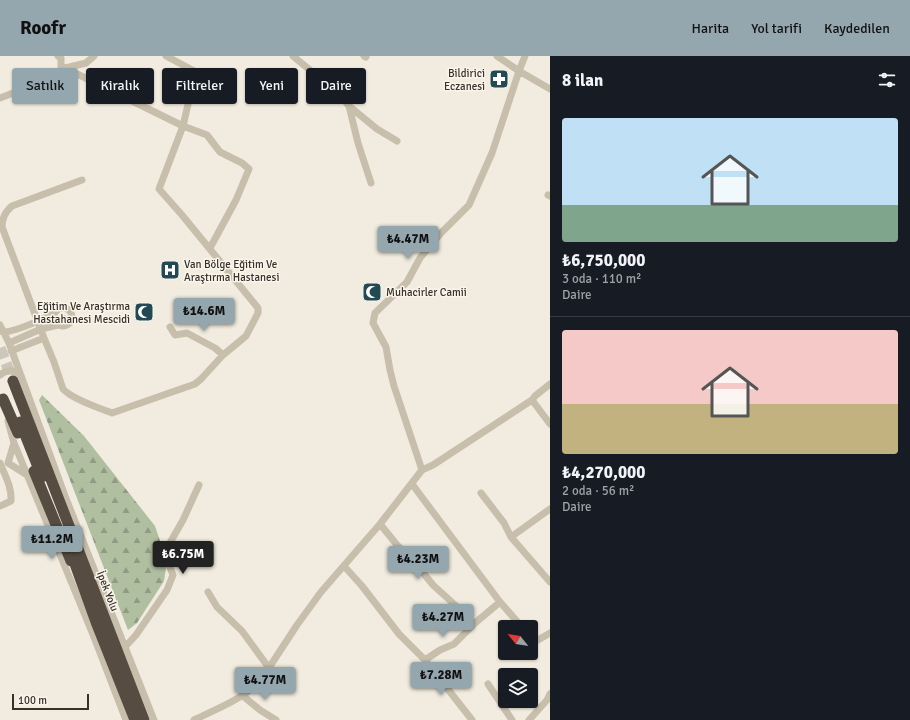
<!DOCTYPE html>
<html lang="tr">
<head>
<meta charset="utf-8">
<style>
	:root { --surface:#171b24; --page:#20242c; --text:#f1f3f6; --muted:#9ea1a6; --line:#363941; --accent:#94a6ae }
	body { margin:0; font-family:Signika,sans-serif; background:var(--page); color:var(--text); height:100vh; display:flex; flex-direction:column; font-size:15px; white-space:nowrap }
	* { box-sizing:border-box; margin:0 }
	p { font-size:13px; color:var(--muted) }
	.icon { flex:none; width:22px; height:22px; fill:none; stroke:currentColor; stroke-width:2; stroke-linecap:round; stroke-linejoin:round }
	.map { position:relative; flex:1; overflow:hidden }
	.side { display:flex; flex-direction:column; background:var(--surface); width:360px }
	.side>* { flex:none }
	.guide { position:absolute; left:12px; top:12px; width:380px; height:36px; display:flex; gap:8px }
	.needle { width:26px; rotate:300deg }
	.tools { position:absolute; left:498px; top:564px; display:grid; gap:8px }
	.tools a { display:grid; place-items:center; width:40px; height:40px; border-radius:4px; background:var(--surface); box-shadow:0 1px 3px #0004; font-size:20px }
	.scale { position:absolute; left:12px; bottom:10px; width:77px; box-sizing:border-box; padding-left:4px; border:2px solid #37312a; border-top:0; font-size:11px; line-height:14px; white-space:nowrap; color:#37312a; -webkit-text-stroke:3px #f9f5eb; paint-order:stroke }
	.price { position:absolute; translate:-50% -34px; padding:0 9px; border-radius:4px; background:var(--accent); color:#111; font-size:13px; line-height:26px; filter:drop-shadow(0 1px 2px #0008) }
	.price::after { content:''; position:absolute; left:50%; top:24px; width:12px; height:9px; margin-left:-6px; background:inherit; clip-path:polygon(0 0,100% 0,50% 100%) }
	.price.active { background:#222; color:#fff }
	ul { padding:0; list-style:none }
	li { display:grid; align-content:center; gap:8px; height:212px; padding:0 12px }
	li+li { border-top:1px solid var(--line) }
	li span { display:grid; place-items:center; height:124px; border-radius:4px; color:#555 }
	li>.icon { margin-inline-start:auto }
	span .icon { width:72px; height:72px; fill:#fffc; stroke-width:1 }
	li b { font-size:17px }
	h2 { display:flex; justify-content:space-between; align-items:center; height:48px; padding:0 12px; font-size:17px }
	.tag { padding:0 14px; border-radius:4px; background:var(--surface); box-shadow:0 1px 3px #0004; font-size:14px; line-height:36px }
	.tag.active { background:var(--accent); color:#111 }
	header { display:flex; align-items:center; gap:24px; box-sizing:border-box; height:56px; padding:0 20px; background:var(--accent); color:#111 }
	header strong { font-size:19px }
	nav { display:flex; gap:22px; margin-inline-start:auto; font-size:14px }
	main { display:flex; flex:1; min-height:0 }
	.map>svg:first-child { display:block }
</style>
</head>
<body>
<header>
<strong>Roofr</strong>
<nav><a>Harita</a><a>Yol tarifi</a><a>Kaydedilen</a></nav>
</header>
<main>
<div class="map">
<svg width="550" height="664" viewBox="0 0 550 664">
	<defs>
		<pattern id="grass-tufts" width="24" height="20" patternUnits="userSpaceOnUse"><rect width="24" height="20" fill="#afbfa0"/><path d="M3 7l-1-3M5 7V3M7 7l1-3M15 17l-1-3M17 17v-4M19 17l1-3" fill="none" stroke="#8f9c83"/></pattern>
		<pattern id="forest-firs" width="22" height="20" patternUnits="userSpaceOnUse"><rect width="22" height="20" fill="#afbfa0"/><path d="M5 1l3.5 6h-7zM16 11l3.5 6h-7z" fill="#8f9c83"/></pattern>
	</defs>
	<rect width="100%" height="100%" fill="#f1ecdf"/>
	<path fill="url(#grass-tufts)" d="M57 265a6 6 0 1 1 12 0a6 6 0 1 1-12 0Z"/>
	<path fill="url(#forest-firs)" d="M42 339 84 380 155 470 167 505 164 525 137 567 128 574 39 344Z"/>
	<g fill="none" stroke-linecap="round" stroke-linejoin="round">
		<path stroke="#ccc7bb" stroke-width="11" stroke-dasharray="11 5.5" stroke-linecap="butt" d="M0 292 13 325"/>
		<path stroke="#c8beac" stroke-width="7" d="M58 0 61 2V13
			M293 0 340 39 349 50 358 87 371 127
			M364 0 366 1
			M497 0 519 15 550 33
			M65 12 183 70 207 79 220 96 242 107 249 113 236 144 210 192
			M0 42 40 27 65 19 61 13 86 7 94 0
			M349 50 377 73 397 85
			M82 124 12 150C6 155 2 162 2 171L44 282 54 306 63 333C72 343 99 352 112 357L195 328 201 323 223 299 246 280 258 257V252L182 159 159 133 183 70 189 44 198 24V17L166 0
			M548 139 550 140
			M54 261a9 9 0 1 1 18 0a9 9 0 1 1-18 0Z
			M0 269 9 287 65 440 154 664
			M170 271 175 279 187 277 215 292 223 299
			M3 276C15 276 44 263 55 256
			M9 287 41 273 58 269
			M11 295 44 282
			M0 319C7 313 14 314 21 320
			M532 344 550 368
			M8 365 14 387 94 581 126 664
			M14 387 8 407 27 419
			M0 407C5 420 12 431 11 445L0 450
			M422 414 394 330 390 314 386 291 373 267 375 257 407 226 420 202 441 177 469 149 492 97 519 15 525 0
			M412 428 500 546 522 571
			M481 437 504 467 511 481 550 526
			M380 468 397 489 412 503 433 529 466 559 470 571
			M511 481 550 453
			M344 510 362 530 399 578 425 604 472 664
			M208 536 217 551 242 575 269 612
			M531 580 538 584 550 577
			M125 591 136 579 167 534 173 519 169 509 167 492 183 464 199 429
			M425 604 440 594 454 588 475 567 500 546
			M488 628 512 664
			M243 640 260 654 276 664
			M194 664C218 652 243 643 261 624L297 569 321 536 380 468 422 414 433 409 532 344 535 340 550 328
			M529 664 547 644 550 638"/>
		<path stroke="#574c42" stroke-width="11" d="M13 325 144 664
			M3 343 18 377
			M20 366 42 421
			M34 415 71 505
			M71 497 96 566 135 664"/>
	</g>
	<defs>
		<symbol id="pharmacy-square" viewBox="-11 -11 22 22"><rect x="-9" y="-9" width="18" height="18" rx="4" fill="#234955" stroke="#f9f5eb"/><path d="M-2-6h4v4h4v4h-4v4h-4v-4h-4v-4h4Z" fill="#fff"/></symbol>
		<symbol id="hospital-square" viewBox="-11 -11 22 22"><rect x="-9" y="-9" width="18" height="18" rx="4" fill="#234955" stroke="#f9f5eb"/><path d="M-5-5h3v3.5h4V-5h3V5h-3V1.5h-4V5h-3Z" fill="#fff"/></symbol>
		<symbol id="mosque-square" viewBox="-11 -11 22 22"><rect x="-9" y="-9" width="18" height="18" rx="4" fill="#234955" stroke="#f9f5eb"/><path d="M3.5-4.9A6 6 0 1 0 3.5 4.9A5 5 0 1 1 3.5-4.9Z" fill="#fff"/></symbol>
	</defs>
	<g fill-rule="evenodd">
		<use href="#pharmacy-square" x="488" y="12" width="22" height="22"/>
		<use href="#hospital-square" x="159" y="203" width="22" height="22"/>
		<use href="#mosque-square" x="361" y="225" width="22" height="22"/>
		<use href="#mosque-square" x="133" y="245" width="22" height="22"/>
	</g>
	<g text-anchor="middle" stroke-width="3" stroke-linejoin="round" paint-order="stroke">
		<g font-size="11" fill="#37312a" stroke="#f9f5eb" text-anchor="end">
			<text x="485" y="21">Bildirici<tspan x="485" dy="13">Eczanesi</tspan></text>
			<text x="184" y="212" text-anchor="start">Van Bölge Eğitim Ve<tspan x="184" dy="13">Araştırma Hastanesi</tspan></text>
			<text x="386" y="240" text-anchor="start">Muhacirler Camii</text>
			<text x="130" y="254">Eğitim Ve Araştırma<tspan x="130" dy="13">Hastahanesi Mescidi</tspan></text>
		</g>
		<g font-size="11" fill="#37312a" stroke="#f9f5eb">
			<text transform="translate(108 535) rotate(69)" y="4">İpek Yolu</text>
		</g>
	</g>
</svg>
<div class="tools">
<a><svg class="needle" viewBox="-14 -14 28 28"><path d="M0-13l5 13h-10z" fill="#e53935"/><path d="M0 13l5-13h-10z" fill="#9ea1a6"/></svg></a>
<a><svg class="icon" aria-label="layers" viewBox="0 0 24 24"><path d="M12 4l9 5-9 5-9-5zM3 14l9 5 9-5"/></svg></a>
</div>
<div class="scale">100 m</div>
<b class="price" style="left:408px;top:204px">₺4.47M</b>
<b class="price" style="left:204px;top:276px">₺14.6M</b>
<b class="price" style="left:52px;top:504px">₺11.2M</b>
<b class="price active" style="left:183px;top:519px">₺6.75M</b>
<b class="price" style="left:418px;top:524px">₺4.23M</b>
<b class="price" style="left:443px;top:582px">₺4.27M</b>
<b class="price" style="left:441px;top:640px">₺7.28M</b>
<b class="price" style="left:265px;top:645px">₺4.77M</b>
<div class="guide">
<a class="tag active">Satılık</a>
<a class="tag">Kiralık</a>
<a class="tag">Filtreler</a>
<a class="tag">Yeni</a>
<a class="tag">Daire</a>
</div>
</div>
<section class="side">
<h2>8 ilan<svg class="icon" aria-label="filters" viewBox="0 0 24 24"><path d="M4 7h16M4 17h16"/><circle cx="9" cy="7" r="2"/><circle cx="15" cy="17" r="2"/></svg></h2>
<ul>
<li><span style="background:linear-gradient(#bfe0f5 70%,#7fa58c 0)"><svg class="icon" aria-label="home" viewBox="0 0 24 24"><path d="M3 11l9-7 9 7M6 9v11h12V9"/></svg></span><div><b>₺6,750,000</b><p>3 oda · 110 m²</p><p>Daire</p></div></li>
<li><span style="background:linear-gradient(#f6c9c9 60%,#c2b280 0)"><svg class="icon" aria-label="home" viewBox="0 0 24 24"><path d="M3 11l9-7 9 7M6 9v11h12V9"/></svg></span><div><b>₺4,270,000</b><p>2 oda · 56 m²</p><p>Daire</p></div></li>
</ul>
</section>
</main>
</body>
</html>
